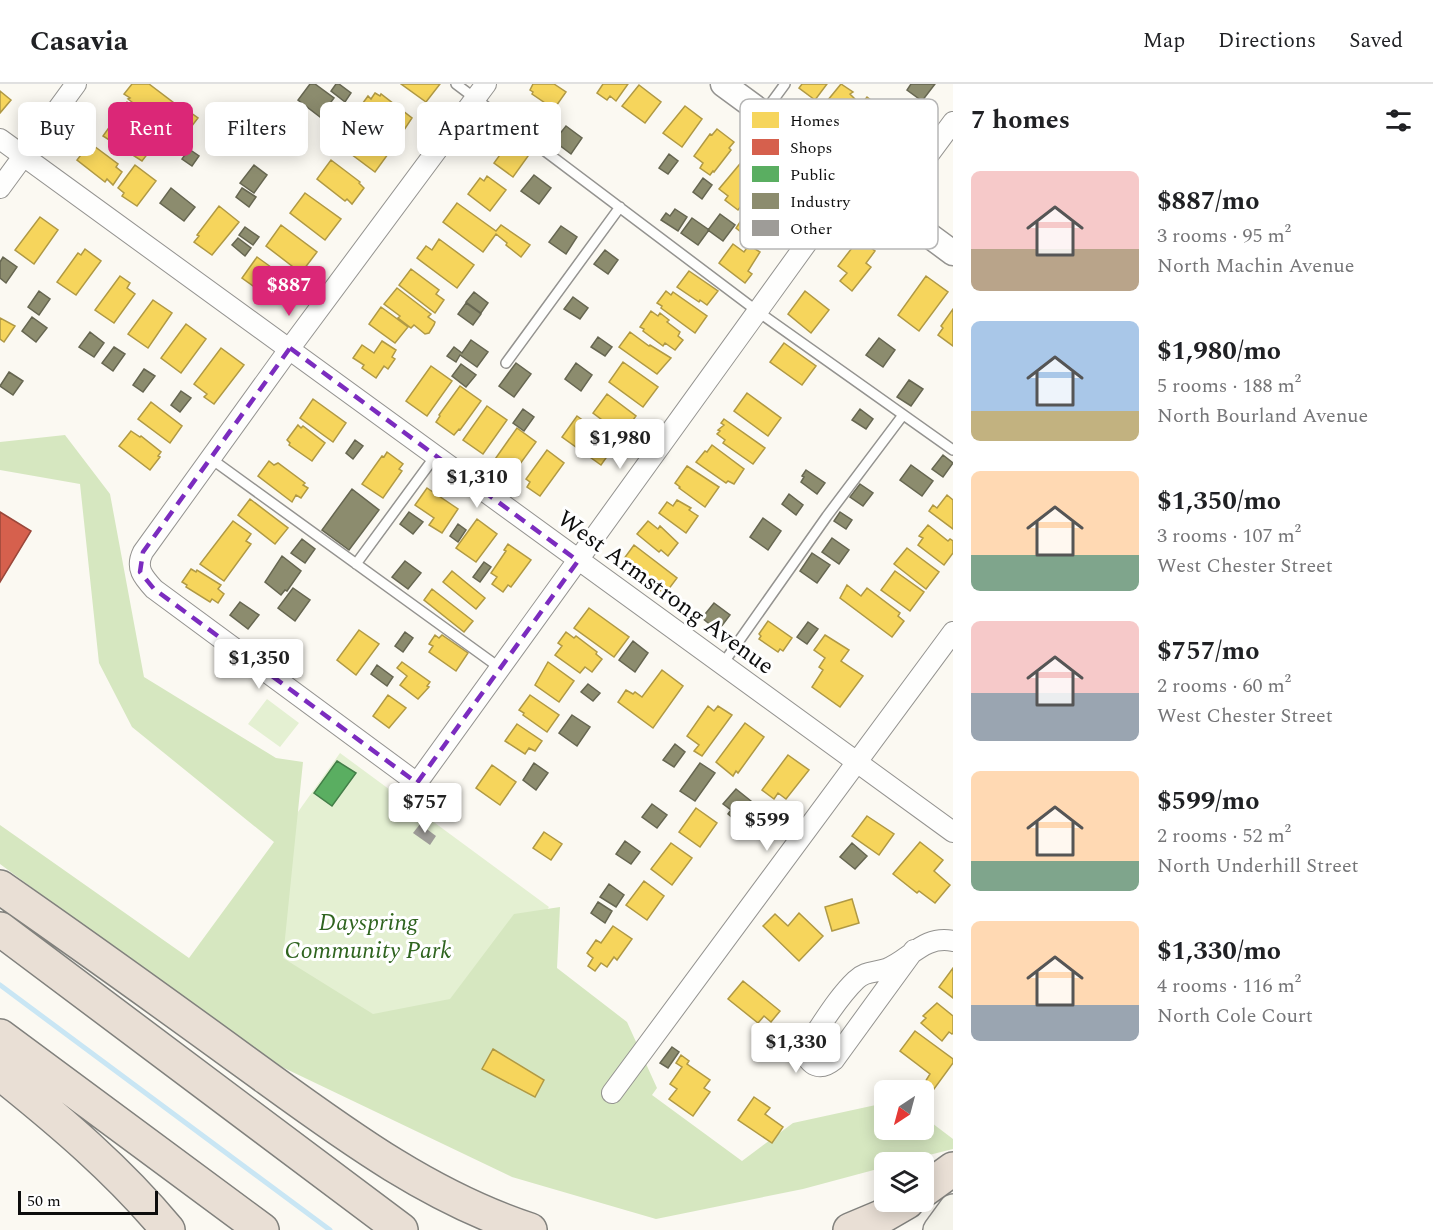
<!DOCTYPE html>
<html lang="en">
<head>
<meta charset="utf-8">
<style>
	:root { --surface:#fff; --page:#f2f2f2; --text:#202124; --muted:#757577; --line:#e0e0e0; --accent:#db2777 }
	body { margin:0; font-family:Spectral,serif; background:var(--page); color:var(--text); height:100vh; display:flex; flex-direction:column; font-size:22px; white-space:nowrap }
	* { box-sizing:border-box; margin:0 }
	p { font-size:20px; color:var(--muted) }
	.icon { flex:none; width:33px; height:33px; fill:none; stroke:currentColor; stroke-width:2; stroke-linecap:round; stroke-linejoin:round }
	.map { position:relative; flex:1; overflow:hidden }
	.side { display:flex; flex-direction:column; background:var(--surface); width:480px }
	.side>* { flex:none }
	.banner { position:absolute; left:18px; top:18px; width:570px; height:54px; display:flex; gap:12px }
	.needle { width:39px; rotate:216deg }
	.fabs { position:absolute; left:874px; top:996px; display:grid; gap:12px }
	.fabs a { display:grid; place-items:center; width:60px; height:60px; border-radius:9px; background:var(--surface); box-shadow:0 3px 15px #0003; font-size:30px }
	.scale { position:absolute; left:18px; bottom:15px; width:140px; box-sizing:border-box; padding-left:6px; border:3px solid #0d0d0d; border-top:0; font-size:16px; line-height:21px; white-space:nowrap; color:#0d0d0d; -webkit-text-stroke:4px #fff; paint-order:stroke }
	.price { position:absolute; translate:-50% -51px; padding:0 14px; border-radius:6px; background:#fff; color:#222; font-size:20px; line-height:39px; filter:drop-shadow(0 2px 3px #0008) }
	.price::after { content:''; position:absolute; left:50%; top:36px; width:18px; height:14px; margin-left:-9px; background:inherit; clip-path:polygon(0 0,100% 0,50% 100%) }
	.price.current { background:var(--accent); color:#fff }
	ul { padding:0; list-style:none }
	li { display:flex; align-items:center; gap:18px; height:150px; padding:0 18px }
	li span { display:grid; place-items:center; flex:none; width:168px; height:120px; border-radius:9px; color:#555 }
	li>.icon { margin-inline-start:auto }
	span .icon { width:72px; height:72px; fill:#fffc; stroke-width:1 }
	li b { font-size:26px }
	h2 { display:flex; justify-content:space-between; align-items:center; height:72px; padding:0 18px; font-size:26px }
	.chip { padding:0 21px; border-radius:9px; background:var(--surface); box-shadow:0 3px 15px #0003; font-size:21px; line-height:54px }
	.chip.current { background:var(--accent); color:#fff }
	header { display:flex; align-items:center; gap:36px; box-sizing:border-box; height:84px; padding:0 30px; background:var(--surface); border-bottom:2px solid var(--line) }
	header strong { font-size:28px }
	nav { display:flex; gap:33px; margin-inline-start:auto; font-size:21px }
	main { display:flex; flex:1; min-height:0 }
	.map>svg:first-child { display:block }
</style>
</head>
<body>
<header>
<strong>Casavia</strong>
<nav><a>Map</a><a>Directions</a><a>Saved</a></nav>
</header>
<main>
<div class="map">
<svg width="953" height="1146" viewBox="0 0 953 1146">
	<rect width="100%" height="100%" fill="#fbf9f2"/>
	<path fill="#e4f0d2" d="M267 615 299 639 280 663 248 640Z
		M340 669 549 823 413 1007 189 881Z"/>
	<path fill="#d6e7c0" d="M65 351 110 410 144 593 276 674 303 678 283 874 373 930 450 915 514 830 560 823 557 884 627 938 657 1004 652 1011 742 1077 793 1039 885 1019V1046H924V1033L953 1055V1065L901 1078H885V1083L803 1105 656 1135 512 1093 261 973 0 780V741L189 874 274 758 132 643 99 579 80 400 0 386V358Z"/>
	<path fill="#f6d55c" stroke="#b09944" stroke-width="1.5" d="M132 0H149L174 19 170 25 175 29 180 21 198 34 182 55 165 42 169 35 164 32 159 39 128 15 130 14 124 10Z
		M401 0H440L426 18Z
		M533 0H554L566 8 554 25 532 10 533 8 530 6Z
		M603 0H628L616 17 610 12 607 16 597 9Z
		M802 0H827L815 16 799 4Z
		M841 0 853 8 850 10 855 15 838 35 823 22Z
		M639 1 661 18 645 39 622 22Z
		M0 7 11 16 0 29Z
		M375 9 380 12 381 10 412 34 400 52 395 50 367 30 368 28 360 23 368 12 371 15Z
		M867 13 885 27 865 56 845 41Z
		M127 18 140 28 132 38 153 54 145 65 149 68 142 77 103 52Z
		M685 22 702 35 682 63 663 49Z
		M354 39 391 66 375 88 339 61Z
		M717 45 734 58 729 64 731 66 714 88 713 87 710 91 700 84 703 79 694 72 710 50 712 51Z
		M512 54 531 68 513 93 494 79Z
		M90 59 118 80 116 83 122 88 113 101 107 95 105 98 77 76Z
		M749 69 768 83 756 98 758 100 738 126 725 116 728 112 719 105Z
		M331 76 360 98 359 99 364 104 352 120 347 115 345 117 317 95Z
		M135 81 156 97 137 122 122 112 124 109 118 104Z
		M487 92 506 106 490 127 468 110 480 94 484 97Z
		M781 93 803 108 774 148 773 147 770 150 756 139 746 152 736 144 746 129 752 133Z
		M305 109 341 135 325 156 290 129Z
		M457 119 496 147 501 141 530 161 521 173 506 161 507 159 496 150 483 168 443 138Z
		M219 122 239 138 212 171 194 158 199 152 197 151Z
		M40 133 58 146 34 180 15 166Z
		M281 141 317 168 301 189 266 162Z
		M439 155 474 181 457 204 417 174 426 162 432 166Z
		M859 155 875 167 866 179 871 183 852 207 840 197 847 189 838 182Z
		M733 160 744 168 749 161 760 168 748 187 752 190 745 199 719 179Z
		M85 165 101 177 76 211 57 198 78 169 81 171Z
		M257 173 296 201 278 220 242 194Z
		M411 185 439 206 436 210 444 216 435 229 399 201Z
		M689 187 718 207 707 221 700 216 699 218 677 203Z
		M120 192 130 199 127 204 135 210 114 239 95 226Z
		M926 192 948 208 919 247 898 231Z
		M397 204 431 230 428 233 435 238 434 241 429 249 425 250 414 241 411 244 398 234 400 232 384 220Z
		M666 207 671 211 673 208 707 232 695 249 661 224 662 222 657 219Z
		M805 207 829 226 811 249 788 230Z
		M153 216 172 229 148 264 128 250Z
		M381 223 408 243 395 259 369 240Z
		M953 225V262L938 251 943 244 941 242Z
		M651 227 658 232 660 229 669 236 667 238 680 248 678 252 683 256 675 266 665 259 663 262 643 247 644 245 640 243Z
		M0 234 15 242 4 258 0 255Z
		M186 240 206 255 181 289 161 274Z
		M630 248 649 262 650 261 671 274 657 290 619 263Z
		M382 257 396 266 392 273 395 275 388 285 384 282 376 294 362 284 364 281 353 274 362 261 374 269Z
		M784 259 816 282 802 301 770 278Z
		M221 264 244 281 214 320 204 313 207 310 194 300Z
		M623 278 658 303 643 323 609 298Z
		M431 282 452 297 427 332 406 317Z
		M460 302 481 317 460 346 459 345 454 351 436 338 440 332 439 331Z
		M747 309 781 334 768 352 734 327Z
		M607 310 636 332 622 351 593 329Z
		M313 315 346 339 333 358 300 334Z
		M151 318 182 342 170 359 138 335Z
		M487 322 507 336 483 370 463 356Z
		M577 332 616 360 601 381 562 353Z
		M724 335 765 364 753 380 723 359 725 356 717 350 720 347 718 346 724 341 721 339Z
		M298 341 301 344 303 342 325 359 312 377 289 361 290 359 287 356Z
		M517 344 536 358 512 391 493 378Z
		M131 347 140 353 141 352 161 368 158 372 160 373 150 386 119 362Z
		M712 361 744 385 734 400 728 397 726 399 696 378 705 367 707 368Z
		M547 366 564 379 540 412 527 403 530 398 526 395Z
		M387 368 403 380 399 385 402 387 383 414 362 400 382 372 384 373Z
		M269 377 274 381 278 379 305 399 303 401 308 404 301 414 296 411 292 418 258 392Z
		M687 382 719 403 705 423 679 404 680 403 675 399Z
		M427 404 458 425 442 449 429 441 434 434 415 421Z
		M947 411 953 416V445L929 427 933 421 937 424Z
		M250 415 288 444 275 460 238 431Z
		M677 416 691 424 689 426 698 432 686 449 659 429 667 418 673 422Z
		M477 435 497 450 476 478 456 464Z
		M233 437 251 450 246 457 251 460 224 497 200 480Z
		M648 437 658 445 660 442 678 459 668 472 661 466 659 468 637 450Z
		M928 441 948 457 950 455 953 457V469L944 481 918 461 923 454 919 452Z
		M508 460 531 476 511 503 508 501 503 508 492 500 497 493 491 489 506 467 504 466Z
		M634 461 677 494 665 510 629 483 631 481 623 476Z
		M907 464 939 488 926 505 894 480Z
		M191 485 196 488 197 486 221 501 218 505 224 510 218 519 212 515 210 518 186 503 187 501 182 498Z
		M452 487 485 514 476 525 443 498Z
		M895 487 924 508 910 527 881 506Z
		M847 501 861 512 867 504 900 529 898 532 904 537 892 553 840 514Z
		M432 505 473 537 464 548 424 516Z
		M589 524 629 553 614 573 574 544Z
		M768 537 792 554 783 567 780 565 778 568 759 555 761 552 759 550Z
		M359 546 379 560 356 591 337 576Z
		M566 548 574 554 576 552 597 568 596 570 602 575 592 588 585 583 580 589 555 571 562 562 558 559Z
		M435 551 439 554 442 551 468 569 456 587 429 568 433 562 429 560Z
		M825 551 849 566 841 577 863 592 840 623 812 603 823 586 819 583 825 574 814 566Z
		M402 578 430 598 427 602 429 603 418 615 400 601 407 592 397 584Z
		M548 578 574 597 559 618 535 601Z
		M662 586 683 602 653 644 618 618 626 606 633 610 635 608 642 613Z
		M388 611 406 624 389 644 373 632Z
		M530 611 559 631 547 648 523 631 524 629 519 626Z
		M708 622 714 627 718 622 732 631 702 672 694 667 699 661 687 652Z
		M745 639 764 653 738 689 736 687 733 692 716 678Z
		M517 640 542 657 535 667 529 664 525 670 505 657Z
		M788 671 809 686 786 715 778 709 774 715 762 706Z
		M492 681 516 698 500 721 476 704Z
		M696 724 717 739 700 763 679 748Z
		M867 732 894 750 879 771 852 752Z
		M544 748 562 760 551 776 533 764Z
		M920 758 943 776 934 787 950 801 935 819 919 807 917 809 893 790Z
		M671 759 692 774 672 801 651 785Z
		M644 797 664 812 647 836 626 821Z
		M852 815 859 839 832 847 825 823Z
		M799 829 823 852 799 877 763 842 775 830 788 842Z
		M613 842 632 855 617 876 614 873 607 883 601 879 595 887 588 882 593 874 587 869 596 856 601 859Z
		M953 884V914L939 903Z
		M743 897 780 927 771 938 764 932 758 939 728 915Z
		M937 919 953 932V949L952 950 949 948 942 957 921 939 926 934 923 932Z
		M915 947 953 975V979L934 1005 925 998 930 990 900 967Z
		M493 965 544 996 535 1013 482 985Z
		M681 971 689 977 687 980 710 996 704 1004 710 1008 693 1032 669 1015 677 1005 670 1000 682 983 676 979Z
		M754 1013 770 1024 765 1030 783 1043 772 1059 738 1036Z"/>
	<path fill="#d6604d" stroke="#9a473a" stroke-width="1.5" d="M0 428 31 447 0 498Z"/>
	<path fill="#5aae61" stroke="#437e48" stroke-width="1.5" d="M337 677 356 689 332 722 314 709Z"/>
	<path fill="#8c8c6e" stroke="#666651" stroke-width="1.5" d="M310 0H315L334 14 320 33 298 16Z
		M336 0H339L351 9 345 18 331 7Z
		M911 0H935L922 17 907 6Z
		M271 34 282 42 273 56 261 48Z
		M566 42 582 54 571 70 554 57Z
		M189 65 199 72 192 82 182 75Z
		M669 70 678 77 668 90 659 84Z
		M254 81 267 91 254 109 240 99Z
		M534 91 551 104 539 120 521 107Z
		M703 94 712 101 702 115 693 108Z
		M171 104 195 123 184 137 160 119Z
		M242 104 256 113 249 123 236 113Z
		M675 125 687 133 678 147 661 136 666 129 670 132Z
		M720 130 735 141 723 157 708 146Z
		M692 134 709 146 698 161 681 149Z
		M561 142 577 153 566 170 549 158Z
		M245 143 259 153 253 161 239 151Z
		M238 154 251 164 245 172 232 161Z
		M605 166 618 176 608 190 594 180Z
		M3 173 17 183 6 199 0 194V178Z
		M39 207 50 215 39 231 28 223Z
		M474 208 488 219 481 229 466 218Z
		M573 213 588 224 580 235 564 225Z
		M466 219 481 230 473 241 458 230Z
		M32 233 47 244 36 258 22 247Z
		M90 248 104 259 94 273 79 263Z
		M598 253 612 263 605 272 591 263Z
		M879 254 895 266 883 283 866 271Z
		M471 256 488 268 477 283 460 271 456 278 447 272 454 263 462 269Z
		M114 263 125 270 113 287 102 279Z
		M516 279 531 290 514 313 499 302Z
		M576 279 592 291 581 307 565 295Z
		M461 280 476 291 466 303 452 292Z
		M144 285 155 292 143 308 133 301Z
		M9 288 23 297 13 311 0 302Z
		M909 296 923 305 911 322 897 313Z
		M181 307 191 314 180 328 171 321Z
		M523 325 534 333 524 347 513 339Z
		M860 325 873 335 866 345 852 336Z
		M355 356 363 362 353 375 346 369Z
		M943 371 953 379 943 393 932 385Z
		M911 381 933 397 922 412 900 396Z
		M806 386 825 399 817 410 801 398 804 393 802 392Z
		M860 400 873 409 863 422 850 413Z
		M352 405 379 426 349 466 322 446Z
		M789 410 803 421 796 431 782 420Z
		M409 428 423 438 413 450 400 440Z
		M840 428 852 436 846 445 834 437Z
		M763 434 781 447 768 466 750 453Z
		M458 440 466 446 458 458 450 452Z
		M832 454 849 466 839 480 822 468Z
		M302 455 315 465 305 479 291 469Z
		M812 469 830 481 817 499 800 487Z
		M282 472 301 487 287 507 285 506 281 511 265 498Z
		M405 477 421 489 408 505 392 493Z
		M484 478 491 483 480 498 473 493Z
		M293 504 310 516 295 537 278 524Z
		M240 518 259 531 248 545 230 531Z
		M714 519 730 531 718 547 702 534Z
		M808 538 818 545 807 560 797 553Z
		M405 548 413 554 403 568 395 562Z
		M633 557 648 569 635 588 619 576Z
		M377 581 393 593 387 602 371 590Z
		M588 600 600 609 593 617 581 608Z
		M572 631 590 643 577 662 559 649Z
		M675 660 685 668 674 683 663 676Z
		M534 679 548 689 536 706 523 696Z
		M700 679 715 689 695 717 680 707Z
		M736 705 751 717 735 736 728 730 731 726 723 720Z
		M652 720 667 731 657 744 642 733Z
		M625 757 640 768 631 780 616 770Z
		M852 759 867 772 855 785 840 773Z
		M609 800 624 811 616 823 600 813Z
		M598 818 612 827 605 839 591 829Z
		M672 963 679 968 668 984 660 979Z"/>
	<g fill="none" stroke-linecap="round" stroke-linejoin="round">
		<path stroke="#c9e6f4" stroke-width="5" d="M0 901 330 1146"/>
	</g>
	<path fill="#9e9c98" d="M420 740 436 752 430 761 413 749Z"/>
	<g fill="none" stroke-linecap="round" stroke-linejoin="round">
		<defs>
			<path id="service" d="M456 0 757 227 953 366
				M763 30 785 0
				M506 279 620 123
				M210 374 500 584
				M356 480 436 371
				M722 581 827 432 903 331"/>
			<path id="minor" d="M486 0 290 264 143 468C135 484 143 493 154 505L417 699 853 95
				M0 55 953 748
				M0 104 76 0
				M890 123 953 38
				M914 866 834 976C822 986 811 984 805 969L808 960C823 939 837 914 856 896 865 887 874 889 886 885 910 876 923 851 953 857
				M612 1009 953 548"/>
			<path id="tertiary" d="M723 0 953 169"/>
			<path id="secondary" d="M937 1146 953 1124"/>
			<path id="motorway" d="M0 803C82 860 164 919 245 978 335 1043 423 1111 530 1146
				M0 845 401 1146
				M0 952 262 1146
				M0 989C60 1037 118 1086 168 1146
				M924 1106 953 1085
				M850 1146 881 1133 907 1118"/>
		</defs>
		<use href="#service" stroke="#949390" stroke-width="12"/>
		<use href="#minor" stroke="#949390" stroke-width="22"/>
		<use href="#tertiary" stroke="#949390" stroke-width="27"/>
		<use href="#secondary" stroke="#8b8a87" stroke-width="30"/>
		<use href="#motorway" stroke="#81817d" stroke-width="36"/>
		<use href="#service" stroke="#fefefd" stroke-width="9"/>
		<use href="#minor" stroke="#fefefd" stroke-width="20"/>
		<use href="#tertiary" stroke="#fefefd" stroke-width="24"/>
		<use href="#secondary" stroke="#f4f3ea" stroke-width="27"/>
		<use href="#motorway" stroke="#e9dfd5" stroke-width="33"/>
	</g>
	<path fill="none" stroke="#7b2cbf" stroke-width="4.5" stroke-dasharray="12 8" stroke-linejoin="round" d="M290 264 578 477 417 699 154 505 140 488 143 468Z"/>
	<g text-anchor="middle" stroke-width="6" stroke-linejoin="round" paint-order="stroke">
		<g font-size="24" fill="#0d0d0d" stroke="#fff">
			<text transform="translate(666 508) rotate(36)" y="8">West Armstrong Avenue</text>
		</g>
		<g font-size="24" font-style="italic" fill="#2f641f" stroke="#fff">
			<text x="368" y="846">Dayspring<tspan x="368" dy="28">Community Park</tspan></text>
		</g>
	</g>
	<rect x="740" y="15" width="198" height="150" rx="9" fill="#fff" stroke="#b6b6b6" stroke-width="1.5"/>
	<rect x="752" y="28" width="27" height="16" fill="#f6d55c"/>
	<rect x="752" y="55" width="27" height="16" fill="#d6604d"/>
	<rect x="752" y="82" width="27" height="16" fill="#5aae61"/>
	<rect x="752" y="109" width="27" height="16" fill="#8c8c6e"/>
	<rect x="752" y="136" width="27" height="16" fill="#9e9c98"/>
	<g font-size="16" fill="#0d0d0d">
		<text x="790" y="42">Homes</text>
		<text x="790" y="69">Shops</text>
		<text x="790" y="96">Public</text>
		<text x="790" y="123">Industry</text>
		<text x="790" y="150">Other</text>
	</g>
</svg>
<div class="fabs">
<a><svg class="needle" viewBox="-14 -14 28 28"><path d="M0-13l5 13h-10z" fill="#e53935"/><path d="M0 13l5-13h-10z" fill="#757577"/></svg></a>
<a><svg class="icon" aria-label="layers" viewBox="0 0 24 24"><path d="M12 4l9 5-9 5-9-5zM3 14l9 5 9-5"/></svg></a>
</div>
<div class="scale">50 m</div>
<b class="price current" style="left:289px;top:233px">$887</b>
<b class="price" style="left:620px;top:386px">$1,980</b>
<b class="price" style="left:477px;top:425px">$1,310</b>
<b class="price" style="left:259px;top:606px">$1,350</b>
<b class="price" style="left:425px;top:750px">$757</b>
<b class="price" style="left:767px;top:768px">$599</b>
<b class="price" style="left:796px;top:990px">$1,330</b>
<div class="banner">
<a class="chip">Buy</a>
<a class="chip current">Rent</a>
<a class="chip">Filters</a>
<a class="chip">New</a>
<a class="chip">Apartment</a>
</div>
</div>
<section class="side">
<h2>7 homes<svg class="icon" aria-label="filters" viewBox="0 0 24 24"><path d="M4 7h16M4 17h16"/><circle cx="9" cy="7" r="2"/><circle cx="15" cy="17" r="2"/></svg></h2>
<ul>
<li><span style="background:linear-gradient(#f6c9c9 65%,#b9a48a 0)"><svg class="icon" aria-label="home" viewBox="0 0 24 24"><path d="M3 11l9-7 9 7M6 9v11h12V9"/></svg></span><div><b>$887/mo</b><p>3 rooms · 95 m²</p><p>North Machin Avenue</p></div></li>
<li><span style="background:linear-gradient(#a9c7e8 75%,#c2b280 0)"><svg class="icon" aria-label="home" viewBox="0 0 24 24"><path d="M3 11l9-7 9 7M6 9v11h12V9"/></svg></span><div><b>$1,980/mo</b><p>5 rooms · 188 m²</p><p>North Bourland Avenue</p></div></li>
<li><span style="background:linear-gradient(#ffd9b3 70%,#7fa58c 0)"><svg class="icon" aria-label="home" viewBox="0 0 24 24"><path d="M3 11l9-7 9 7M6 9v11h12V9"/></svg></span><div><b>$1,350/mo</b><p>3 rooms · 107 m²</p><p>West Chester Street</p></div></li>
<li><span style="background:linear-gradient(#f6c9c9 60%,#9aa5b1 0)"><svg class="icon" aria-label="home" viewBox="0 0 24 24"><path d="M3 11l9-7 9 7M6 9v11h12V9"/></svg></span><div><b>$757/mo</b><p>2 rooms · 60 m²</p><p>West Chester Street</p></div></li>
<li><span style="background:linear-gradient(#ffd9b3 75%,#7fa58c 0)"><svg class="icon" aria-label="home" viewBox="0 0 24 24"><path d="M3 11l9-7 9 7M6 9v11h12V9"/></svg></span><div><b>$599/mo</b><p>2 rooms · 52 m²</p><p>North Underhill Street</p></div></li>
<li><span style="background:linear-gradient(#ffd9b3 70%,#9aa5b1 0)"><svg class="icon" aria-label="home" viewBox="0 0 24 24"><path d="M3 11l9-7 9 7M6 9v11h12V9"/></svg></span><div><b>$1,330/mo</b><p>4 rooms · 116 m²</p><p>North Cole Court</p></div></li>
</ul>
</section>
</main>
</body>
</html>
